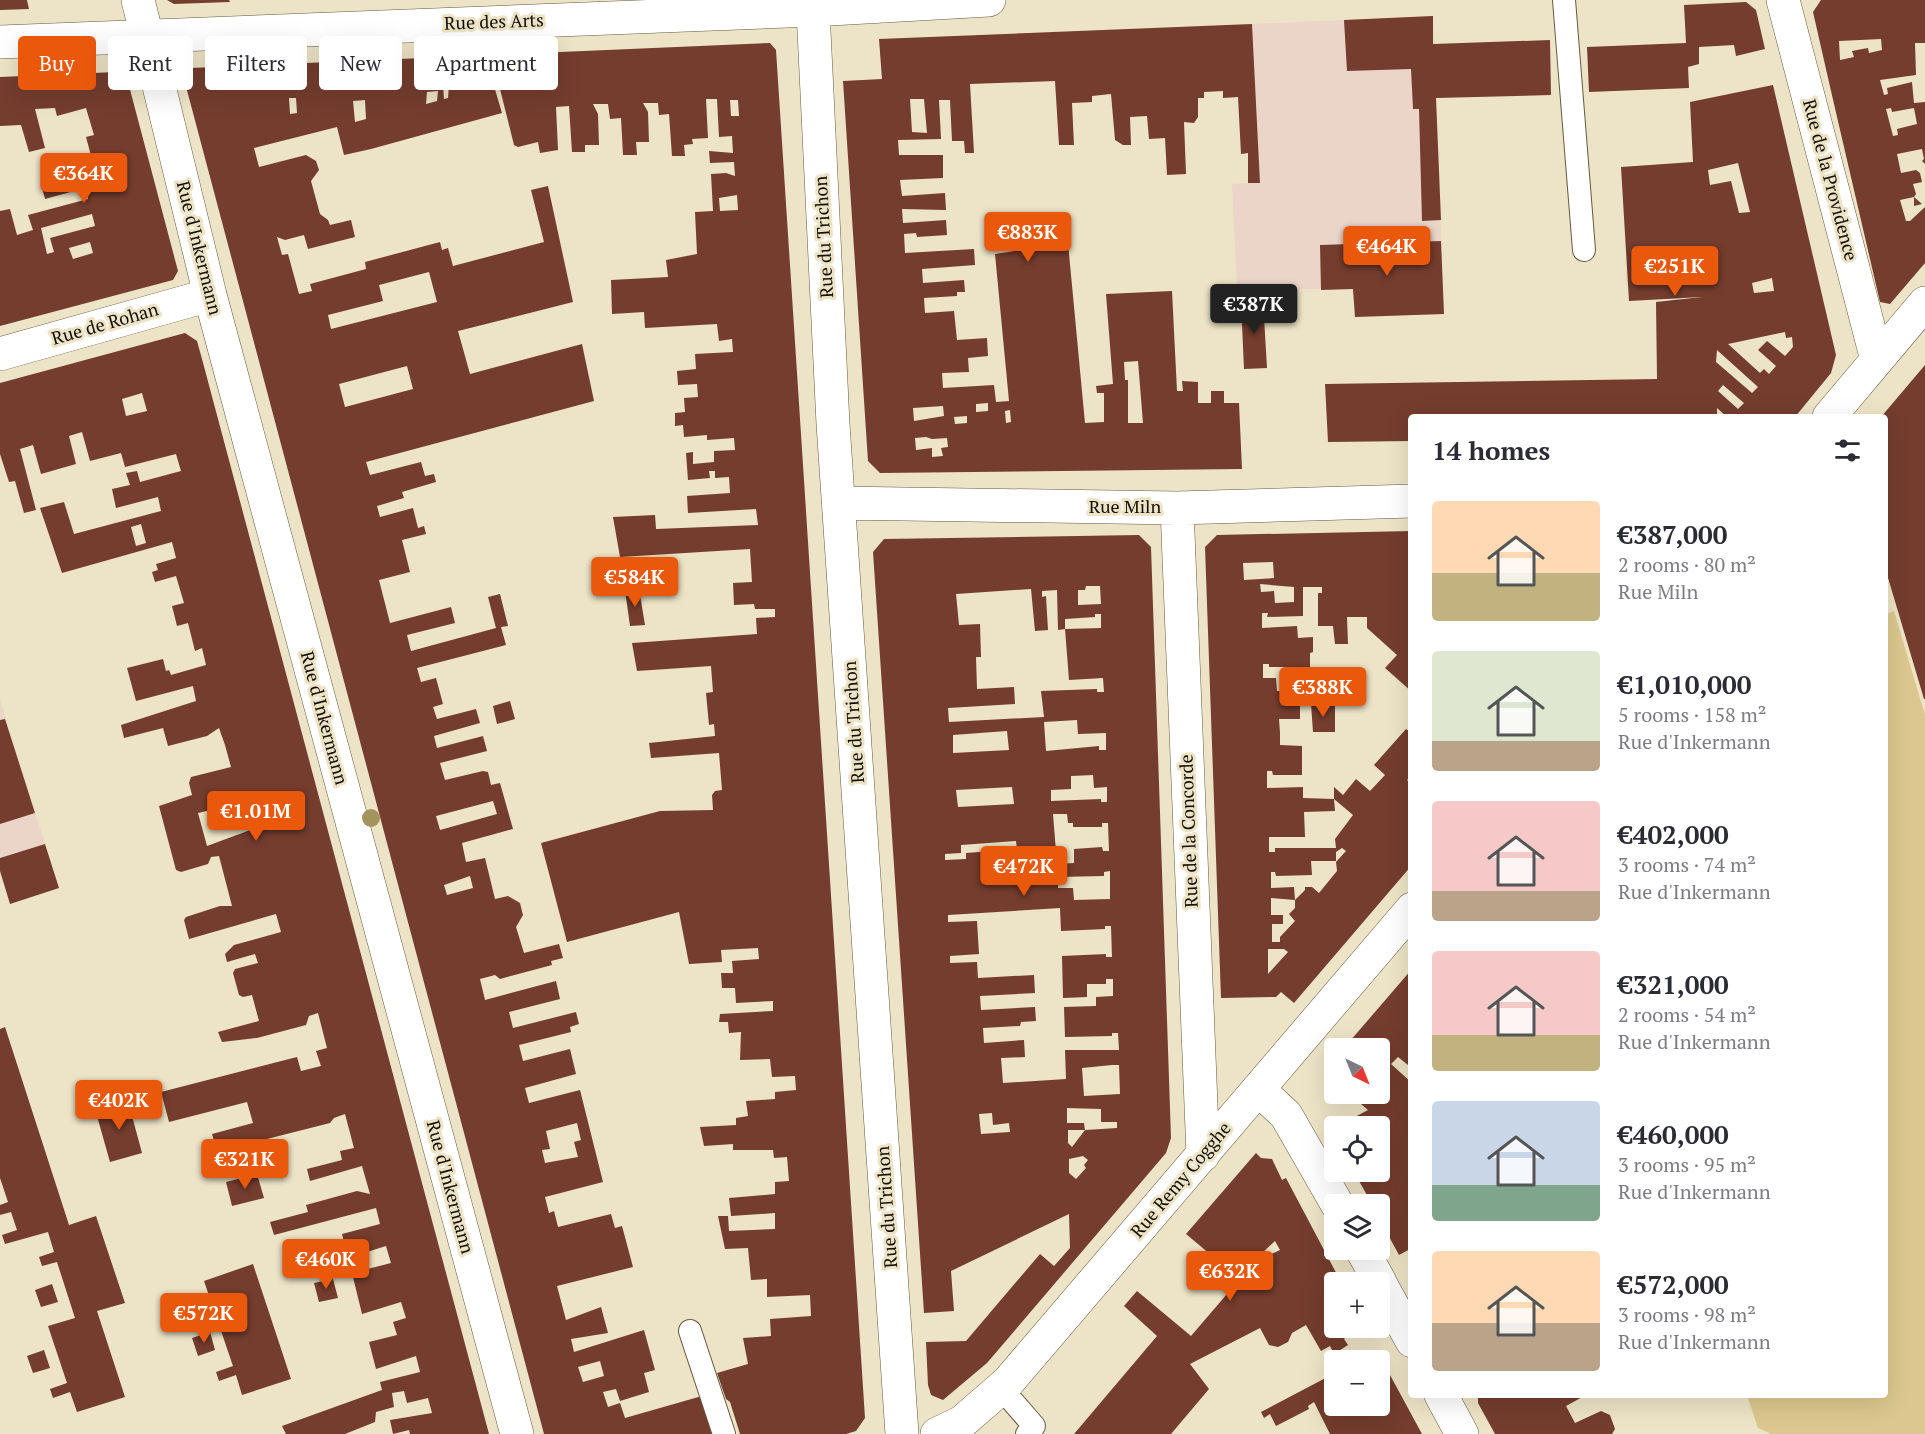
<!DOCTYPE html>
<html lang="en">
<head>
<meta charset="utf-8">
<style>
	:root { --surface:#fff; --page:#f7f7f7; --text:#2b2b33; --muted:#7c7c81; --accent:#ea580c }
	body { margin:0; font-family:"PT Serif",serif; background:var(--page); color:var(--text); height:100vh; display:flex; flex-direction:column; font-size:22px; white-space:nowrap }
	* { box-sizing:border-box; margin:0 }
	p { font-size:20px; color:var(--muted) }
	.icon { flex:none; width:33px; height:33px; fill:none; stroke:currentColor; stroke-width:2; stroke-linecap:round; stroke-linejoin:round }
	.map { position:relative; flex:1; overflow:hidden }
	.side { position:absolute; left:1408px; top:414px; width:480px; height:984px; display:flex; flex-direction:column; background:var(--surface); border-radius:6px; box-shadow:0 6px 24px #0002 }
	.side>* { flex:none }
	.guide { position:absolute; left:18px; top:36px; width:570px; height:54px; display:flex; gap:12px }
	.needle { width:39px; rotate:137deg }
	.controls { position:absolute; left:1324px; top:1038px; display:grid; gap:12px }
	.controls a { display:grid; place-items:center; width:66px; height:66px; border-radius:6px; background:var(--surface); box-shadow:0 6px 24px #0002; font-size:30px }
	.price { position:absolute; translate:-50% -51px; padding:0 14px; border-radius:6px; background:var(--accent); color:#fff; font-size:20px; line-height:39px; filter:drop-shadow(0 2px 3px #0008) }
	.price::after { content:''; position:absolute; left:50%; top:36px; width:18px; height:14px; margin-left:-9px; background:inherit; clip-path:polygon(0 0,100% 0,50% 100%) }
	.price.active { background:#222; color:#fff }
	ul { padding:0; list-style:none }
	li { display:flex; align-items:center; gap:18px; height:150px; padding:0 24px }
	li span { display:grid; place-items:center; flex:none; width:168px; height:120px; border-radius:6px; color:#555 }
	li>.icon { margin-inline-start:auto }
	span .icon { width:72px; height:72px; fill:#fffc; stroke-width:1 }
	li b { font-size:26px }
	h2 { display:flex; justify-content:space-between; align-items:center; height:72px; padding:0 24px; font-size:26px }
	.tag { padding:0 21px; border-radius:6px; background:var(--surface); box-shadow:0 6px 24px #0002; font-size:21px; line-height:54px }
	.tag.active { background:var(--accent); color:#fff }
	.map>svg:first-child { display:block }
</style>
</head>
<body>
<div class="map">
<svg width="1925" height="1434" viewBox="0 0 1925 1434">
	<rect width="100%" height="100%" fill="#ede3c6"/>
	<path fill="#ead5c8" d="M1433 16 1444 314 1355 317 1352 289H1237L1232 184 1260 182 1252 24Z
		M0 700 45 844 0 858Z"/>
	<path fill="#dcc88e" d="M1894 611 1925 715V1434H1771L1758 1428 1747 1395H1886V614Z"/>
	<path fill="#743d2e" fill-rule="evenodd" d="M0 0H27L29 9 0 10Z
		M167 0H229L230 2 174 4Z
		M1821 0H1925V43H1915L1916 75 1880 80 1884 95 1888 94 1887 88 1912 82 1914 103 1925 102V164L1922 161 1924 159 1922 149 1897 154 1901 173 1916 170 1920 173 1922 182 1913 184 1916 194 1914 197 1922 204 1914 206V197L1900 200 1906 221H1910L1925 207V263L1890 304 1880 302 1831 91 1813 12ZM1881 39 1882 50 1869 53 1868 48 1857 50 1852 51 1854 57 1840 60 1839 41ZM1891 108 1892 112 1914 108 1917 124 1897 129 1898 135 1893 136 1886 109Z
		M1746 2 1756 10 1765 49 1736 56 1734 45 1699 47V64L1688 67 1689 88 1589 92 1587 47 1686 43 1684 5Z
		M1433 16V44L1550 40 1551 95 1436 98 1441 220 1422 221 1419 109H1413L1411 69 1347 71 1344 20Z
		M1252 24 1260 183H1248V153L1241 154 1238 97 1223 98V91L1204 92V98H1198V117L1194 123 1184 122 1186 174 1167 175 1165 138 1149 139 1147 116 1130 117 1131 145H1123L1115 140 1111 94 1092 96V102L1072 103 1074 145H1059L1055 81 970 84 974 153H965L964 141H952L950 100H939L941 139 898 140 899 155H943V178L900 180 902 196 945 193 946 210 902 209 903 223 946 220 947 235 917 237 916 233 904 234 905 253 974 249 975 265 922 269 923 283 964 280 965 292H957V296L924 298 925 313 954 311 957 340 987 338 988 356 968 358 969 372 942 373 943 388 994 385 996 402 1009 401 995 254 1068 243 1085 423 1104 422V393H1097L1096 386 1113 384 1106 294 1172 291 1177 391H1183L1182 381 1198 382V403H1211V391H1224V403H1239L1242 469 880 473 868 461 843 81 882 79 879 39ZM910 99H924L927 133 912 132ZM1138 361 1143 423H1128V380H1125L1124 362ZM988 403V411L976 412V404ZM943 406 944 416 914 421 913 408ZM1010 410 1011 422 1006 423 1005 411ZM967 416V423L955 424 954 417ZM926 437 932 439 947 438 948 447 941 448 943 456 932 457V448L916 450 915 438Z
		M770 43 776 50 865 1418 856 1431 846 1434H740L730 1402 726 1399 717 1373 748 1364 743 1338 771 1336 770 1319 811 1316 810 1295 767 1297V1279L751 1280 748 1248 725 1249 718 1216H728L729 1231 775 1229V1213L731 1216 729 1198 775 1194V1182L789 1181 787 1157 774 1158 773 1150H733V1144L704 1146 700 1127 736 1125V1118L748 1116 746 1101 775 1099V1092L796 1090 795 1076 772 1077 770 1059 740 1060 741 1032 729 1033 728 1022H719L720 1014 773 1011V1001L736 1003 735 988H722L721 973H733L732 961 759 959 758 948 721 950 722 962 689 964 679 912 567 942 541 843 660 811 713 810 712 795 715 791 722 790 719 753 651 758 649 743 715 736 714 724 709 725 706 693 713 692 711 666 637 671 632 643 757 634 756 618 775 617V609H755L754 604 734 605 733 583 752 582 750 549 620 557 613 517 655 515 656 529 758 525 756 509 688 513 687 496 730 493 729 477 715 478V471H709L710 478 688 480 686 453 693 452V464L714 462V451L735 450 734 438 707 440V435L684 437 683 425 675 426V413L685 412 684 398 698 397 697 384 678 385 677 371 696 369 695 354 733 352 732 339 719 341 717 324 645 328 644 312 612 314 611 280 668 277 666 260 697 254 695 212 713 211 711 174 726 173 735 176 734 162 710 163 709 151 733 153 732 136 719 137 717 99H706L708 138 692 139 693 144 684 145 685 156H672L669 114 659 115 658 103H643L648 112 649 142H636L637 155H623L621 118 610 119 608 104H593L598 114 599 145H585V152H572L569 106 556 107 558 150 540 153 538 142 518 147 514 145 499 85 494 86 502 113 371 149 344 155 337 127 254 148 259 167 306 155 316 161 319 170 311 181 320 214 328 220 330 225 351 220 355 237 308 249 304 235 285 240 277 237 282 255 288 254 299 294 312 291 310 284 366 269 365 262 440 242 442 250 448 248 453 266 544 242 531 190 548 186 573 302 458 331 470 374 582 344 594 401 366 462 370 475 421 462 425 476 434 474 436 482 402 492 404 498 377 506 380 517 413 508 418 528 424 526 426 534 402 540 410 572 379 580 390 623 451 607 455 623 407 635 411 651 496 628 488 597 500 594 508 626 501 627 506 645 417 668 421 682 436 678 443 704 433 707 437 719 476 709 480 723 434 736 437 748 483 736 487 751 440 763 445 780 483 771 488 772 491 785 500 783 513 829 462 843 466 862 485 858 495 899 508 896 520 903 523 915 516 927 524 953 559 944 563 958 551 961 552 965 500 979 495 975 480 979 485 1000 556 981 560 999 509 1012 513 1028 576 1012 579 1024 570 1027 571 1032 519 1045 523 1061 570 1049 576 1074 525 1088 529 1103 580 1090 603 1182 545 1197 549 1213 554 1211 558 1227 611 1214 615 1228 622 1226 633 1267 557 1286 566 1320 601 1307 608 1333 571 1339 574 1352 644 1330 655 1370 644 1373 649 1392 620 1401 616 1389 603 1392 608 1407 620 1403 625 1418 702 1396 714 1434H544L184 79 190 68ZM443 85H449L448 98 444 99ZM438 91 437 101 426 104 427 92ZM289 98H296L297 113 290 114ZM365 100 366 119 355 122 353 101ZM730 100H738L739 116H731ZM737 195 738 210 720 211 719 198ZM429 272 437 302 331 329 328 315 383 301 379 285ZM407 366 413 389 345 407 339 384ZM493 801 497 814 440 830 436 816ZM470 876 473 888 447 895 444 885ZM577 1123 581 1140 574 1142 578 1157 545 1163 542 1150 550 1149 546 1131ZM600 1361 604 1376 583 1382 578 1367Z
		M116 72 128 82 178 271 173 280 0 326V211L10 209 17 235 33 230 28 215 88 199 85 188 45 199 41 184 80 173 90 179 97 178 86 137 94 135 86 108 57 116 55 108 35 109 45 148 29 152 21 125 0 126V77ZM92 214 95 226 50 238 54 252 47 254 41 228ZM90 242 93 253 73 259 69 248Z
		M1773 85 1836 355 1831 373 1795 417H1727L1717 408V417H1412V441L1328 442 1325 384 1657 379 1656 302 1702 297 1629 301 1621 167 1693 162 1690 102ZM1738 163 1750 212 1739 213 1731 181 1710 185 1708 170ZM1772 278 1774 291 1754 293 1752 283ZM1785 332 1786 338 1792 337 1793 347 1785 356 1767 341 1758 350 1776 366 1769 374 1764 369 1760 373 1728 344ZM1717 350 1758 387 1752 393 1716 362ZM1723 385 1744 403 1738 409 1718 391Z
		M1441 241 1444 314 1355 317 1353 289 1321 290 1320 245Z
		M1263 300 1267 368 1244 369 1241 302Z
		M185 333 197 341 202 359 489 1434H410L409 1430 393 1434 390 1420 432 1413 428 1398 407 1403 404 1391 392 1393 394 1407 376 1412 375 1422 345 1434H286L282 1426 382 1390 380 1382 420 1372 416 1356 376 1369 369 1342 397 1335 393 1322 406 1318 401 1302 362 1314 352 1273 391 1263 386 1246 348 1258 342 1234 380 1224 376 1208 274 1235 270 1222 308 1212 306 1205 357 1191 370 1194 362 1166 310 1181 307 1169 342 1160 340 1151 354 1148 345 1114 334 1118 330 1123 259 1141 261 1150 220 1161 212 1134 253 1123 247 1102 169 1122 161 1092 297 1057 301 1071 321 1066 316 1051 327 1048 318 1013 309 1016 306 1025 257 1038 222 1042 218 1032 259 1021 252 995 243 997 239 995 233 973 235 969 258 963 255 954 227 962 225 954 234 945 281 932 276 914 189 939 184 920 186 917 220 906H232L219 856 211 857 208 864 181 872 176 870 159 806 192 795 189 783 191 777 231 767 225 745 219 728 207 736 168 746 163 728 124 738 121 725 196 701 193 686 136 701 127 668 163 659 166 671 169 670 171 675 206 665 202 648 195 651 188 623 177 626 172 606 184 603 176 576 155 582 152 572 158 570 156 564 176 558 172 542 62 573 40 508 64 502 74 534 161 511 158 497 116 508 112 489 130 485 126 473 137 471 140 482 181 471 176 454 125 467 121 453 90 461 82 432 69 436 76 464 41 474 33 445 20 449 36 510 24 513 15 481 9 482 0 454V383ZM142 393 147 411 126 416 122 399ZM141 524 146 543 136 546 131 527ZM245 802 253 829 207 846 198 813Z
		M1925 365V699H1924L1886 571V417H1881Z
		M1412 531V692L1385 668 1397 655 1367 628V617H1347L1348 644H1335L1333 626H1318V593H1322V587H1303V616L1267 617 1268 613H1262V628L1297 626 1298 638 1313 637V652L1310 653V667H1269V664H1263V678H1276L1277 691H1300V719H1279L1280 733V745L1302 746V775H1273L1272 771H1267V788L1303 787V798L1334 799V787L1343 795 1356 779 1370 791 1385 775 1374 765 1406 729 1412 733V775L1407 780 1412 784V865L1294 1003 1281 992 1276 997 1221 998 1205 547 1217 535ZM1273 562 1274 578 1244 580 1243 563ZM1260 584 1294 587V602L1275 603 1274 591 1261 592ZM1334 799 1353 815 1335 839 1336 848H1275V852H1269V837H1305L1304 812 1335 811ZM1342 848 1346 851 1336 862 1337 871 1319 893 1312 887H1305V890L1295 900V908L1289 914 1295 921 1280 937V942H1272V924H1283V915H1271V898L1295 900 1294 887 1271 888V872H1275L1276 876 1312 875 1311 861H1336V852ZM1268 949H1284L1288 952 1268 974Z
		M1139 535 1151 547 1171 1138 1166 1153 987 1363 943 1400 931 1395 928 1385 926 1342 966 1341 1040 1254 1054 1266 1070 1248 1069 1214 951 1271 954 1311 924 1313 873 552 884 539ZM1086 586H1100L1101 604 1078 605V590H1085ZM1031 589 1035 631 1048 630 1046 596 1042 597V591L1057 590 1058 630 1065 629V619L1095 617V614H1101V628L1065 629 1069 680 1103 678 1104 692H1097V689L1041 691 1044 717 949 722 948 708 1015 704 1014 687 977 689 976 657H981L980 624 959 625 956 594ZM1077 720 1078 734 1106 733V750H1099V746L1046 751 1044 722ZM1007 731 1009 750 953 753V735ZM1093 775 1094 788 1107 787V802H1101V799L1051 801V790L1071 789V776ZM1012 787 1014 804 958 807 956 790ZM1053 814H1067L1068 823H1073V827H1102V823H1108L1109 851H1103L1102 847 1074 849V863L1057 864ZM1016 841 1017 849 966 853V859L945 860V854L961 853V845ZM1110 871V899L1074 900 1073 888H1058V877L1104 876V872ZM1060 908 1061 931 1105 929V926H1111L1112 957H1106V954L1062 956 1063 998 1087 997V984H1106V979H1113V996L1096 997V1006L1064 1007 1065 1037 1112 1036V1033H1118L1119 1050H1065L1066 1079 1003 1083 1001 1058 1025 1057 1024 1040 984 1043 983 1028 1020 1026 1021 1022 1036 1021 1035 1007 981 1010 980 996 1035 993 1034 975 978 978 977 962 950 963V956L979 954 977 921 948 922V915ZM1112 1065H1119L1120 1094 1084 1096 1082 1068ZM1067 1108 1101 1109V1122H1117V1128L1085 1130 1072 1147 1068 1143V1130H1085L1084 1123H1067ZM992 1113 993 1125 1009 1123 1010 1132 981 1134 979 1114ZM1083 1156 1088 1160 1084 1165 1086 1168 1076 1179 1069 1173V1159Z
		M639 589 645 625 630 626 625 590Z
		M510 701 515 719 497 724 493 706Z
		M1311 704H1335V732H1313Z
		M5 719 35 813 0 824V720Z
		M45 844 59 888 10 904 0 871V858Z
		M1412 969V1061L1408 1065 1398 1057 1391 1064 1412 1083V1248L1399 1255 1380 1220V1204H1372L1354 1172H1380V1126H1338L1368 1110 1355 1099 1351 1104 1341 1095 1343 1094H1380V1048H1344Z
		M5 1027 69 1225 96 1216 125 1303 97 1311 125 1397 77 1412 70 1392 53 1398 50 1389 67 1383 48 1326 75 1318 57 1262 42 1266 39 1257 54 1252 48 1232 5 1244 2 1235 17 1230 11 1212 0 1215V1205L8 1202 0 1178V1029Z
		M1335 1059V1082L1324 1072Z
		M128 1101 142 1153 110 1162 95 1109Z
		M1256 1153 1261 1158 1272 1159 1282 1180 1286 1178 1341 1282H1335V1328H1343L1347 1336 1344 1339 1348 1345 1334 1354 1330 1346 1321 1351 1306 1325 1292 1333 1288 1342 1278 1347 1269 1345 1260 1328 1190 1364 1209 1389 1171 1434H1074L1157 1336 1124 1306 1137 1291 1191 1336 1227 1294 1211 1279 1223 1265 1186 1234ZM1275 1241 1280 1250 1263 1258 1261 1254Z
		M257 1174 264 1198 232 1206 226 1182Z
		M253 1264 291 1379 242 1395 236 1375 219 1381 216 1372 233 1366 204 1281Z
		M333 1279 338 1298 319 1302 314 1283Z
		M52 1284 58 1302 41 1307 35 1290Z
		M200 1305 203 1314 186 1319 183 1310Z
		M210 1332 215 1350 198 1356 192 1338Z
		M44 1350 50 1368 33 1373 27 1356Z
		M1377 1351 1422 1434H1330L1314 1402 1308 1406 1309 1409 1276 1426 1270 1414 1264 1418 1261 1412 1335 1373V1406H1380V1360H1360Z
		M1478 1395H1586L1566 1406 1575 1423 1601 1411 1610 1415 1615 1429 1612 1434H1495L1478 1403Z"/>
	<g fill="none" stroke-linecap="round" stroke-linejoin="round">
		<defs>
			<path id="lane" d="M1564 0 1584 250
				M690 1331 724 1434
				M1001 1388 1034 1426 1027 1434"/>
			<path id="street" d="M138 0 210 295 517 1434
				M1783 0 1877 360
				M813 10 833 424 902 1434
				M0 42 813 10 989 0
				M0 354 210 295
				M1829 417 1925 303
				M839 503 1177 508 1412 501
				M1177 508 1203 1155
				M1258 1089 1286 1115 1337 1204
				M1362 1250 1380 1282
				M1380 1283 1412 1341
				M1441 1395 1462 1434
				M937 1434 962 1422 1008 1382 1412 909"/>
		</defs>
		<use href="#lane" stroke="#635a40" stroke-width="24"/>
		<use href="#street" stroke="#635a40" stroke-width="34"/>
		<use href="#lane" stroke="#fff" stroke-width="22"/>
		<use href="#street" stroke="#fff" stroke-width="33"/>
	</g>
	<circle fill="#a3935d" cx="371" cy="818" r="9"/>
	<g text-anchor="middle" stroke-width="6" stroke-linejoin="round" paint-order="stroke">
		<g font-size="18" fill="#120f05" stroke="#ede3c6">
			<text transform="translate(494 22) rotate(-2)" y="6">Rue des Arts</text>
			<text transform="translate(1830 180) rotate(75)" y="6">Rue de la Providence</text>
			<text transform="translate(824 237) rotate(-93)" y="6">Rue du Trichon</text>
			<text transform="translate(199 248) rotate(76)" y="6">Rue d'Inkermann</text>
			<text transform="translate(105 324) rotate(-16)" y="6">Rue de Rohan</text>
			<text x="1125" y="513">Rue Miln</text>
			<text transform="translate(324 718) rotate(75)" y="6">Rue d'Inkermann</text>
			<text transform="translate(854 722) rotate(-94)" y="6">Rue du Trichon</text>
			<text transform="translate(1189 831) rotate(-92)" y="6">Rue de la Concorde</text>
			<text transform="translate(1181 1180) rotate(-50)" y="6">Rue Remy Cogghe</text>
			<text transform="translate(450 1187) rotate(75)" y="6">Rue d'Inkermann</text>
			<text transform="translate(887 1207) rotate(-94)" y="6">Rue du Trichon</text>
		</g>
	</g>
</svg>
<div class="controls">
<a><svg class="needle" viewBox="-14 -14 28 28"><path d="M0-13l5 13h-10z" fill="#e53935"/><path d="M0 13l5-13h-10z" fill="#7c7c81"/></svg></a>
<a><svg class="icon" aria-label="locate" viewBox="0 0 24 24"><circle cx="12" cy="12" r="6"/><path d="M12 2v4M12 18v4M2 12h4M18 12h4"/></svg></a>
<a><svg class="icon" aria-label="layers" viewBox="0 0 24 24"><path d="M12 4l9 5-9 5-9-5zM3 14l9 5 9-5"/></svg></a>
<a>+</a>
<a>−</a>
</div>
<b class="price" style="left:84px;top:204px">€364K</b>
<b class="price" style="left:1028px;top:263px">€883K</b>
<b class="price" style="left:1387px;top:277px">€464K</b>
<b class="price" style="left:1675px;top:297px">€251K</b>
<b class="price active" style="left:1254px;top:335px">€387K</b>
<b class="price" style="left:635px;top:608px">€584K</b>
<b class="price" style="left:1323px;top:718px">€388K</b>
<b class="price" style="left:256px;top:842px">€1.01M</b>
<b class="price" style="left:1024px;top:897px">€472K</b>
<b class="price" style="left:119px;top:1131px">€402K</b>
<b class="price" style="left:245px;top:1190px">€321K</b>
<b class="price" style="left:326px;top:1290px">€460K</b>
<b class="price" style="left:1230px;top:1302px">€632K</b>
<b class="price" style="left:204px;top:1344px">€572K</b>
<div class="guide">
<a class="tag active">Buy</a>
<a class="tag">Rent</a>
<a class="tag">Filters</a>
<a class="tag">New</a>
<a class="tag">Apartment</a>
</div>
<section class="side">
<h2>14 homes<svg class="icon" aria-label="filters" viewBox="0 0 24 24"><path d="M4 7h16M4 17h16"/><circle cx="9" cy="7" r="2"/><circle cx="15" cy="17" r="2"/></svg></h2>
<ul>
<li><span style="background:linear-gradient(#ffd9b3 60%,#c2b280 0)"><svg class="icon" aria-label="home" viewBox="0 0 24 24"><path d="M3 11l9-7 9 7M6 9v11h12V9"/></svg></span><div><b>€387,000</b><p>2 rooms · 80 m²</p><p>Rue Miln</p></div></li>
<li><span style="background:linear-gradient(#dfe7d0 75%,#b9a48a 0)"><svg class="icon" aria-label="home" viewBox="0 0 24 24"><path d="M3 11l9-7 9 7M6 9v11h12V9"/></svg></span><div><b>€1,010,000</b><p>5 rooms · 158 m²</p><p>Rue d'Inkermann</p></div></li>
<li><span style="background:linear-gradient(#f6c9c9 75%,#b9a48a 0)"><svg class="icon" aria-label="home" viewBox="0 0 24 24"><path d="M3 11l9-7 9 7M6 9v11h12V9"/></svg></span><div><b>€402,000</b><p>3 rooms · 74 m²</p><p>Rue d'Inkermann</p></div></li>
<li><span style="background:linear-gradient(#f6c9c9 70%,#c2b280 0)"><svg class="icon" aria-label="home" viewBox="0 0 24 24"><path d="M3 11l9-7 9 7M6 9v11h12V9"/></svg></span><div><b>€321,000</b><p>2 rooms · 54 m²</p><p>Rue d'Inkermann</p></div></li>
<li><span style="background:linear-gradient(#c9d6e8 70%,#7fa58c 0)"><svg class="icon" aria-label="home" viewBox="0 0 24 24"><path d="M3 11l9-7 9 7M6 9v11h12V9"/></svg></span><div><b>€460,000</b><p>3 rooms · 95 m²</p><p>Rue d'Inkermann</p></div></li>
<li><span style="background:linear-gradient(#ffd9b3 60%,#b9a48a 0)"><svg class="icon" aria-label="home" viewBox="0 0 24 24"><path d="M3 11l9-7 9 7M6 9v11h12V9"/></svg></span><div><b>€572,000</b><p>3 rooms · 98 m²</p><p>Rue d'Inkermann</p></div></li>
</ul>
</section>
</div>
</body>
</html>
